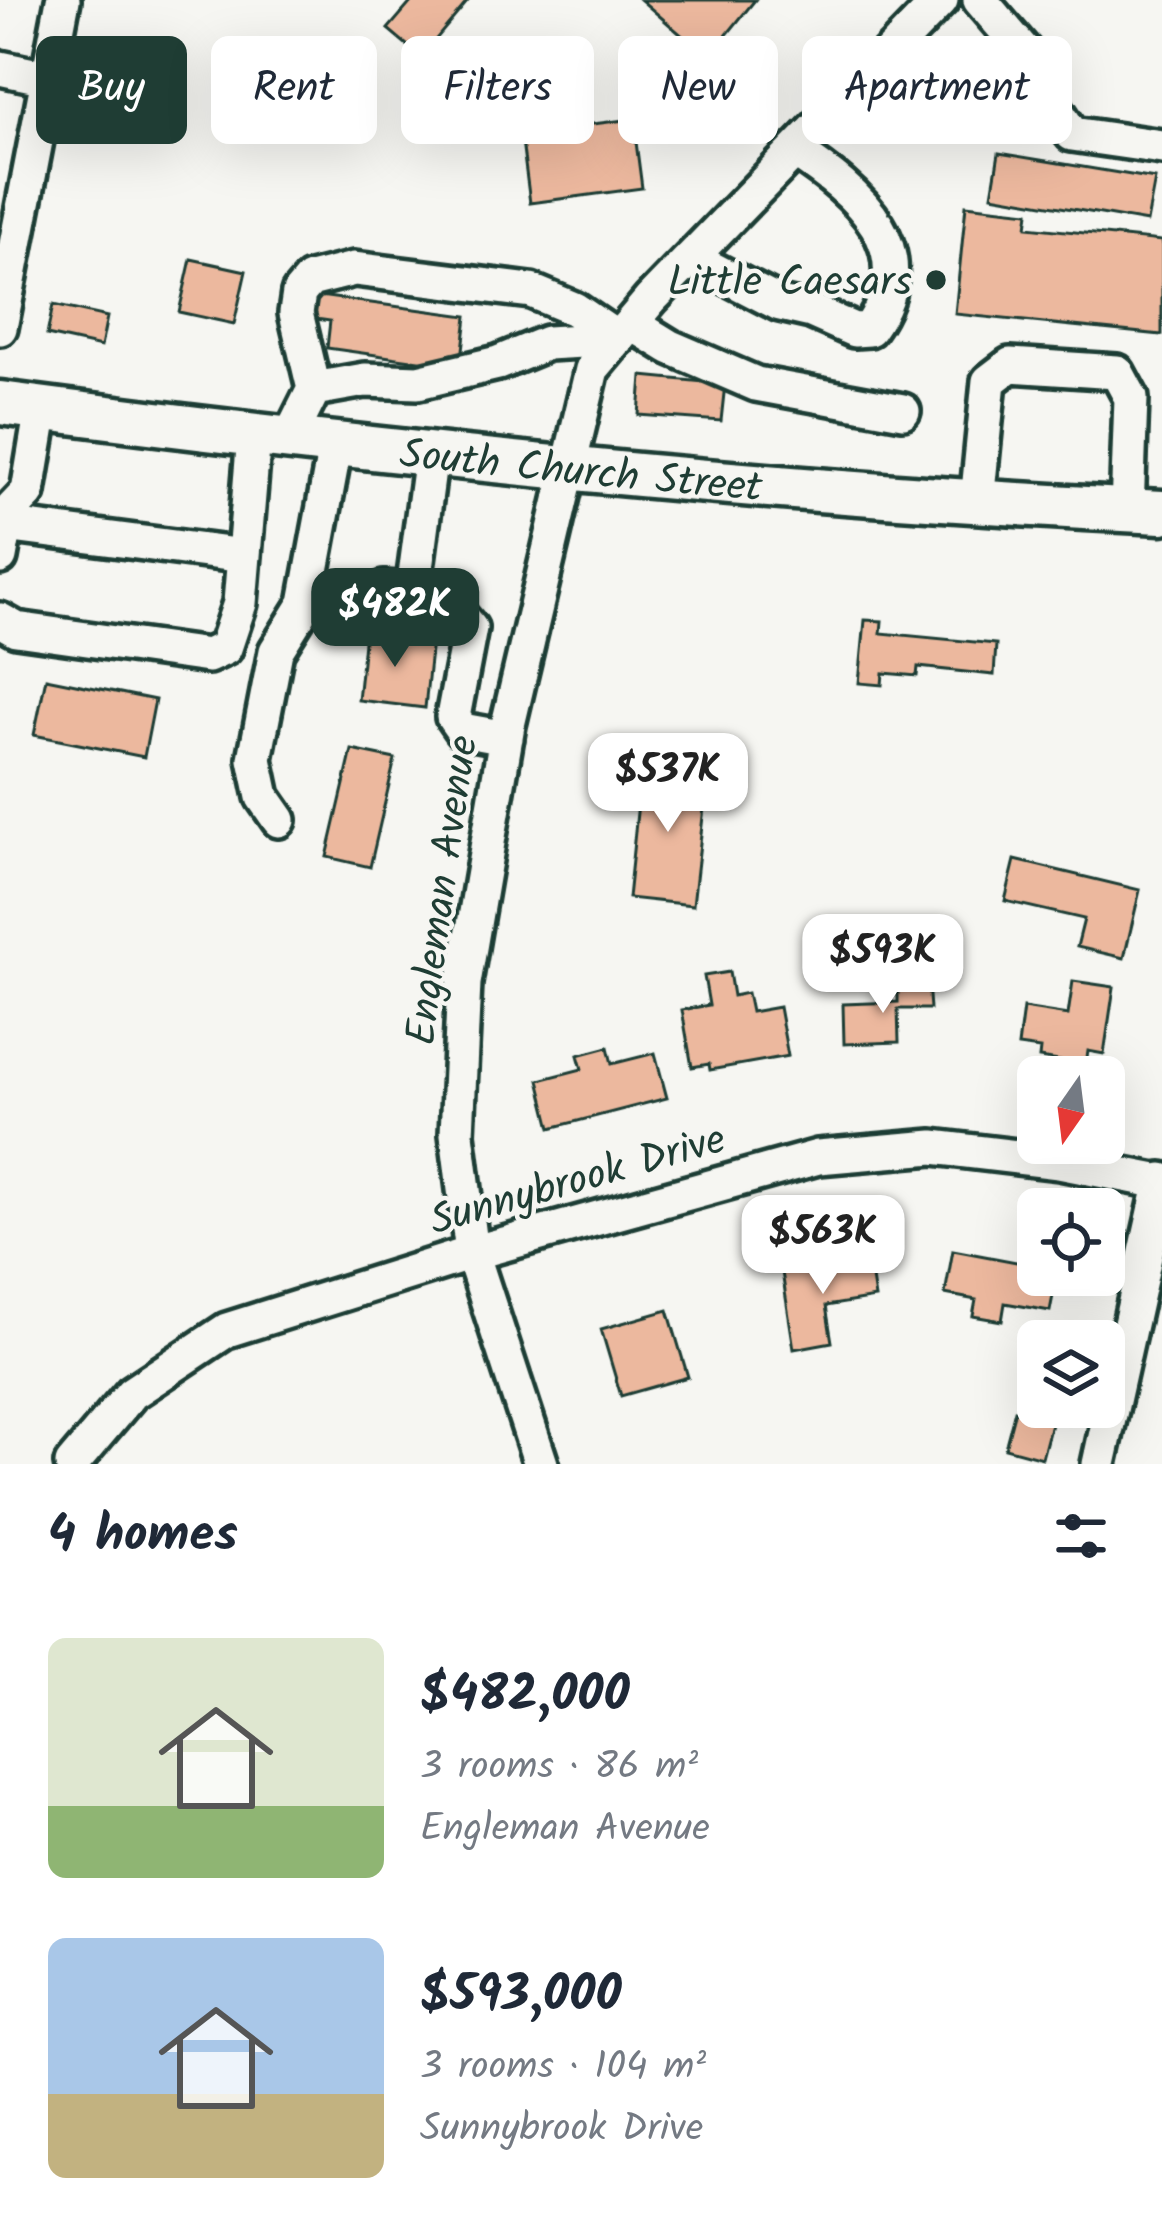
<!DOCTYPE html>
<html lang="en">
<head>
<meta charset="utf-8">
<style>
	:root { --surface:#fff; --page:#f2f2f3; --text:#1f2937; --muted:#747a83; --accent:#1f3d34 }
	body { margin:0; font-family:Kalam,sans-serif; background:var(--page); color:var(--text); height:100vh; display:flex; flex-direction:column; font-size:45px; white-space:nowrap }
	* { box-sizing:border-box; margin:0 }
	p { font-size:39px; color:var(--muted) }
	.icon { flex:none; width:66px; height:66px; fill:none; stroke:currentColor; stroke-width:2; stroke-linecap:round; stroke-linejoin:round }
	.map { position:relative; height:1464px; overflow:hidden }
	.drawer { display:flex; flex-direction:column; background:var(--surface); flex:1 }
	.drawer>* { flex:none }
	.guide { position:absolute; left:36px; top:36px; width:1092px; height:108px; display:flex; gap:24px }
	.needle { width:78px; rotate:194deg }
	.tools { position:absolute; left:1017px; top:1056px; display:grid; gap:24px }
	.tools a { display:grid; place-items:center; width:108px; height:108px; border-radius:18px; background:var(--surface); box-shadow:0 12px 48px #0002; font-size:60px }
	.price { position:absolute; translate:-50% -102px; padding:0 27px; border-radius:24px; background:#fff; color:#222; font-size:39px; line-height:78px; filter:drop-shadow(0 3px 6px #0008) }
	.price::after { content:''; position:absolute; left:50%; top:72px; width:36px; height:27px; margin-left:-18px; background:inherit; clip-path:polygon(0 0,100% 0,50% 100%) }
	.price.on { background:var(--accent); color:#fff }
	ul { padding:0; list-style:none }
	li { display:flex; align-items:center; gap:36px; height:300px; padding:0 48px }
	li span { display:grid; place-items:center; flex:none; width:336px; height:240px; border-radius:18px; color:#555 }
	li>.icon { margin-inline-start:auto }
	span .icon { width:144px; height:144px; fill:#fffc; stroke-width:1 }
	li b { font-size:51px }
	h2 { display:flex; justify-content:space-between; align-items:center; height:144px; padding:0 48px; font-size:51px }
	.chip { padding:0 42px; border-radius:18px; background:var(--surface); box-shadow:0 12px 48px #0002; font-size:42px; line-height:108px }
	.chip.on { background:var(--accent); color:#fff }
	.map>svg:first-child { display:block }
</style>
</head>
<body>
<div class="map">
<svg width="1162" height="1464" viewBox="0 0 1162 1464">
	<rect width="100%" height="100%" fill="#f6f6f2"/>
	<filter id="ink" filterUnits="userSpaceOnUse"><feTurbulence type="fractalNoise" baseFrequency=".00833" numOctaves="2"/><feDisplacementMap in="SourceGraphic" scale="24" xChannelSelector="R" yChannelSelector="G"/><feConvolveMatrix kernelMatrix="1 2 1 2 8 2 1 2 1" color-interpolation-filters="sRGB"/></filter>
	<g filter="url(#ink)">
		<path fill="#ecb89e" stroke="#1f3d34" stroke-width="3" d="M413 0 468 1 421 57 388 29Z
			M641 0H755L708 58Z
			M349 64 360 103 262 130 252 90Z
			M120 74 171 84 161 128 111 117Z
			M633 119 642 188 530 203 521 133Z
			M999 153 1155 179 1147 222 992 195Z
			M966 205 1029 212 1027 227 1162 241V335L955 314Z
			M191 259 246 271 234 324 179 312Z
			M312 295 467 316 461 367 327 348 330 321 309 318Z
			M53 305 107 317 101 347 47 335Z
			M642 376 725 384 721 421 639 415Z
			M865 620 882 621 881 633 996 644 994 675 918 667 917 676 883 673 882 685 859 683Z
			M365 632 432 640 425 708 358 700Z
			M46 678 155 700 144 757 34 735Z
			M352 750 395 759 370 867 327 857Z
			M642 765 708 772 693 905 628 898Z
			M1015 860 1140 890 1124 958 1077 947 1084 919 1005 901Z
			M729 972 733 996 747 993 751 1012 779 1007 788 1056 710 1070 709 1064 692 1067 682 1010 709 1005 704 976Z
			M1073 981 1114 987 1104 1054 1088 1051 1086 1065 1039 1058 1040 1049 1018 1046 1023 1008 1068 1015Z
			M928 982 930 1009H898L899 1042 844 1044 843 1004 898 1002V983Z
			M608 1047 612 1064 655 1053 667 1098 551 1128 539 1080 582 1069 578 1055Z
			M953 1250 1038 1266V1275H1057L1050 1311 1005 1303 1002 1321 973 1316 976 1300 945 1294Z
			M869 1258 875 1298 826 1306 832 1342 794 1349 782 1272Z
			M668 1310 688 1377 621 1396 601 1329Z
			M1015 1410 1052 1420 1042 1458 1005 1448Z"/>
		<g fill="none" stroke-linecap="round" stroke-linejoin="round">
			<defs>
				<path id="minor" d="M980 0 1035 64 1053 105 1072 134 1162 147
					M0 68 47 78
					M691 258 780 304 811 311 854 330 869 329C926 249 858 193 795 151
					M631 323 670 347 756 384 903 411
					M0 328 63 0
					M314 389 296 313 299 293 310 280 354 269 531 291 574 309 618 339
					M288 441 314 389 365 380 418 382 498 363 547 343 618 339
					M977 502 989 381 1010 365 1117 372 1131 398 1127 511
					M5 525 244 556
					M0 557 8 513 28 492 42 408
					M384 589 440 593 470 628 453 717 462 730 506 738
					M413 591 431 455
					M0 620 16 629 208 656 225 648 240 603 254 436
					M279 820 263 797 255 759 276 651 306 603 335 447
					M72 1464 132 1393 227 1330 472 1253 818 1157 933 1147 1059 1162 1161 1182
					M541 1464 472 1253 457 1134 464 983 508 725 592 369 651 299 941 0
					M1099 1464 1162 1180"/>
				<g id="major">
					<path id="s1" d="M0 403C386 454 773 493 1162 512"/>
				</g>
			</defs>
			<use href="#minor" stroke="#1f3d34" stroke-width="42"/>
			<use href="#major" stroke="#1f3d34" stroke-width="51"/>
			<use href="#minor" stroke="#f6f6f2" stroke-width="33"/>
			<use href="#major" stroke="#f6f6f2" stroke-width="42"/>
		</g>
	</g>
	<circle fill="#1f3d34" stroke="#f6f6f2" stroke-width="4.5" cx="936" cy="280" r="12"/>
	<g text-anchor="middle" stroke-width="9" stroke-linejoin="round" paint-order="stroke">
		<g font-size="42" fill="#1f3d34" stroke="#f6f6f2" text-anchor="end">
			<text x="912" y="295">Little Caesars</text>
		</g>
		<g font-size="42" fill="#1f3d34" stroke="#f6f6f2">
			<text dy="15" stroke="none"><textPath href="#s1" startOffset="585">South Church Street</textPath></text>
			<text transform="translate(440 890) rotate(-82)" y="15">Engleman Avenue</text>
			<text transform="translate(577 1178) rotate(-16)" y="15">Sunnybrook Drive</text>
		</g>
	</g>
</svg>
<div class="tools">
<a><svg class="needle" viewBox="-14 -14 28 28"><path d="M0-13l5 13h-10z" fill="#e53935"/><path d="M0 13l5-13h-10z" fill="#747a83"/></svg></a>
<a><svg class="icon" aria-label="locate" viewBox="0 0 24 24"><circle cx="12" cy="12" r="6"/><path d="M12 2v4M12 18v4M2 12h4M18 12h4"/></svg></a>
<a><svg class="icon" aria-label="layers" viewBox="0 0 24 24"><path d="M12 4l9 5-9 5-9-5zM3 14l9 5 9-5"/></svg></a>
</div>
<b class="price on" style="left:395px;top:670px">$482K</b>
<b class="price" style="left:668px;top:835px">$537K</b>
<b class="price" style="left:883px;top:1016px">$593K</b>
<b class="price" style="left:823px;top:1297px">$563K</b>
<div class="guide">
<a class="chip on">Buy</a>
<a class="chip">Rent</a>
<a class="chip">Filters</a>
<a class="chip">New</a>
<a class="chip">Apartment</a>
</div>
</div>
<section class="drawer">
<h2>4 homes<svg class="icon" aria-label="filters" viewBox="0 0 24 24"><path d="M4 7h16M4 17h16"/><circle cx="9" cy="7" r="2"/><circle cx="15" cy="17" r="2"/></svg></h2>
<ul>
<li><span style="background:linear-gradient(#dfe7d0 70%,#8fb573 0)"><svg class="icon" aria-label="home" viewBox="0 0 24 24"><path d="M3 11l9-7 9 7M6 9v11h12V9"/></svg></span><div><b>$482,000</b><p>3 rooms · 86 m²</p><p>Engleman Avenue</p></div></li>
<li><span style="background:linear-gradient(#a9c7e8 65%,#c2b280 0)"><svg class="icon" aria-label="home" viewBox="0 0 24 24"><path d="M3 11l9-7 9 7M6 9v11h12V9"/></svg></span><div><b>$593,000</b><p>3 rooms · 104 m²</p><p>Sunnybrook Drive</p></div></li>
</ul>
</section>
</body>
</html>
